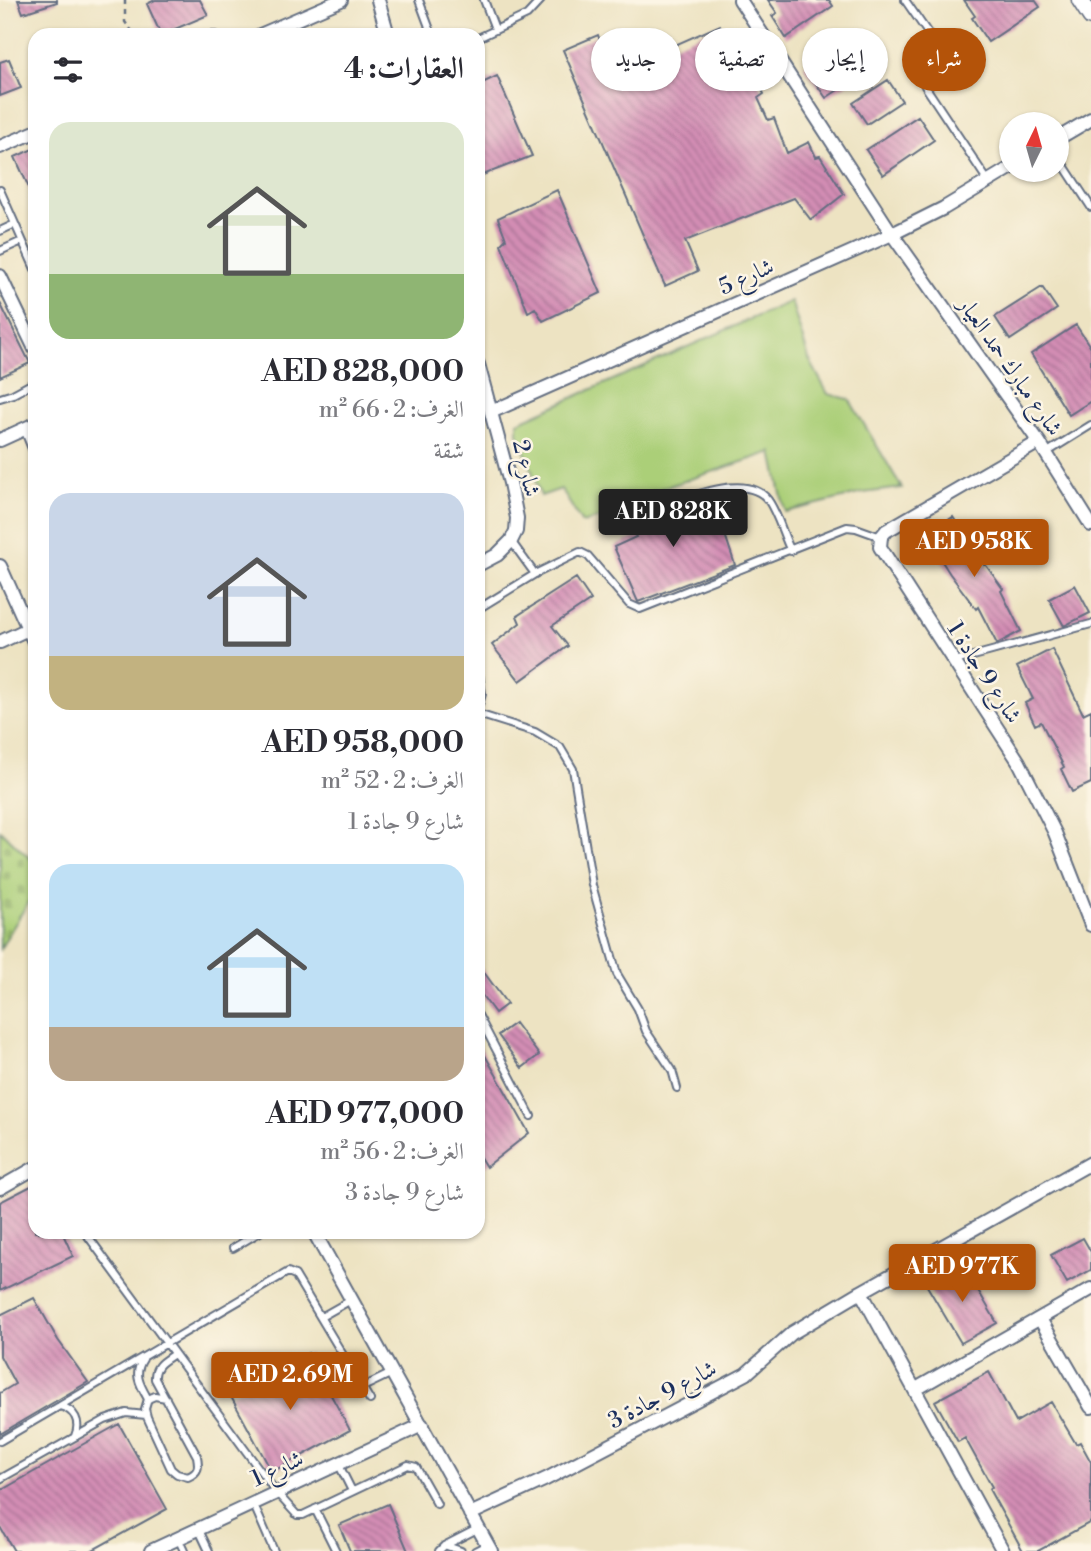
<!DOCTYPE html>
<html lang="ar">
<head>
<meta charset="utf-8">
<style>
	:root { --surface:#fff; --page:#f2f2f3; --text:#2b2b33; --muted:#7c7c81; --accent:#b45309 }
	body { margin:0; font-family:"Libre Bodoni",Amiri,serif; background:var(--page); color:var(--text); direction:rtl; height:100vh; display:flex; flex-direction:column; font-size:26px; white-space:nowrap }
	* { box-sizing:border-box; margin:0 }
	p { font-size:23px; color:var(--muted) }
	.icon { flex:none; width:38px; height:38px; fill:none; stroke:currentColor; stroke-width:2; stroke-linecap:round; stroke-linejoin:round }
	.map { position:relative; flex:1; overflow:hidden; direction:ltr }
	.panel { position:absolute; left:28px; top:28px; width:457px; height:1211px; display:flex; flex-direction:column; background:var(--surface); border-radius:21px; box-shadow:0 2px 5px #0004; direction:rtl }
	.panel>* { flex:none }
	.top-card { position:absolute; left:506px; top:28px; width:480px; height:63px; direction:rtl; display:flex; gap:14px }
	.needle { width:46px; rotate:5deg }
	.fabs { position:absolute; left:999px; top:112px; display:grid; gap:14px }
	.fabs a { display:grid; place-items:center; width:70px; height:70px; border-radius:50%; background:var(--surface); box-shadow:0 2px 5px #0004; font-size:35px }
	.price { position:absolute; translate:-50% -60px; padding:0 16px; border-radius:7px; background:var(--accent); color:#fff; font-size:23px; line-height:46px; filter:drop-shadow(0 2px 4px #0008) }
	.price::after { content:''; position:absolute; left:50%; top:42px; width:21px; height:16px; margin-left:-10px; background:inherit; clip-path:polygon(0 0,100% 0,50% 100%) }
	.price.current { background:#222; color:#fff }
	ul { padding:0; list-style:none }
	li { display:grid; align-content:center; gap:14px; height:371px; padding:0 21px }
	li span { display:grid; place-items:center; height:217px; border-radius:21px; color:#555 }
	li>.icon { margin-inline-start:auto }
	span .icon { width:126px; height:126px; fill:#fffc; stroke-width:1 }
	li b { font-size:30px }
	h2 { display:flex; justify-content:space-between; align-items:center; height:84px; padding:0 21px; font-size:30px }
	.chip { padding:0 24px; border-radius:32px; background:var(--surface); box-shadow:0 2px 5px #0004; font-size:24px; line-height:63px }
	.chip.current { background:var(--accent); color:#fff }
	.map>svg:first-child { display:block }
</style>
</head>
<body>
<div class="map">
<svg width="1091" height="1551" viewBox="0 0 1091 1551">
	<defs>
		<pattern id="cemetery-stones" width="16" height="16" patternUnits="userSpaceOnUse" patternTransform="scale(1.75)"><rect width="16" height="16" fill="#abcf78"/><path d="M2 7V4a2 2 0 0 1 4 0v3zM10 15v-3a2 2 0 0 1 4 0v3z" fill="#93b26a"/></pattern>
		<pattern id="building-back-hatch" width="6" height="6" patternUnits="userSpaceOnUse" patternTransform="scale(1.75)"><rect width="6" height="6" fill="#d38db4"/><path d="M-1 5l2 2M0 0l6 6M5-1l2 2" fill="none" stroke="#aa7496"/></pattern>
	</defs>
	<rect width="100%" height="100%" fill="#fcf5e5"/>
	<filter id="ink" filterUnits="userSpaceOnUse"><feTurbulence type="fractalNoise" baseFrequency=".0143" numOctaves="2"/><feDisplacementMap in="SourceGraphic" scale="14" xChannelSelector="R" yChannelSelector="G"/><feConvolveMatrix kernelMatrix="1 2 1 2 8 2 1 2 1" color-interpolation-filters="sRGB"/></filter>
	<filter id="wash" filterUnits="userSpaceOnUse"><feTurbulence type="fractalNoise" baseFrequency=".00686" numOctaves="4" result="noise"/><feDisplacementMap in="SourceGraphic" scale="28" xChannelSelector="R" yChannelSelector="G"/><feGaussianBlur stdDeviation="1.57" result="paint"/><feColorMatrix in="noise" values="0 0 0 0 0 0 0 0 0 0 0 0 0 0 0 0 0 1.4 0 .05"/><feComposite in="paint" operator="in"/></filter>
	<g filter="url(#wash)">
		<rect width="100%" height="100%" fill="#ede3c2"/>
		<path fill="url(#cemetery-stones)" stroke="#637f6b" stroke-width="2" d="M0 830 35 863V891L0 949Z"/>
		<path fill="#abcf78" stroke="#637f6b" stroke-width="2" d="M791 301 809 359 828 394 849 399 902 488 863 493 785 512 772 452 624 501 617 506 618 513 582 523 561 489 541 496 518 433V422Z"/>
		<g id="blocks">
			<path fill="url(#building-back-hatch)" d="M18 0H57V2L23 13Z
				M155 0H200L208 15 161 35 147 4Z
				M768 0H829L833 6 786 38 772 16 777 13Z
				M964 0H1035L1040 7 988 42 972 18 975 16Z
				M720 25 727 47 734 43 736 50 740 47 764 94 758 98 768 120 774 118 787 153 809 142 816 157 820 156 844 194 811 220 794 198 685 241 698 271 665 286 563 50 598 35 612 73Z
				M851 35 873 67 826 98 804 66Z
				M9 59 21 88 0 96V62Z
				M497 76 532 156 483 175 478 161V85Z
				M888 80 902 101 867 124 853 103Z
				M918 116 934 140 883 175 866 150Z
				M35 148V201L15 157Z
				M557 190 601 293 543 321 535 308 528 312 501 244 506 239 498 218Z
				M1042 287 1057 309 1010 340 995 317Z
				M0 303 30 363 0 377Z
				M1076 325 1091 348V401L1069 415 1031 354Z
				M650 497 660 521 714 501 735 565 638 602 614 547 636 537 627 506Z
				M953 517 984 565 985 564 1003 589 1001 591 1021 631 997 644 978 607 976 609 950 574 925 535Z
				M576 578 591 600 552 626 568 646 520 681 492 645 520 623 517 616Z
				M1075 585 1090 613 1064 626 1049 599Z
				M1052 649 1083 714 1091 710V783L1072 792 1061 769 1064 767 1041 722 1035 725 1025 703 1033 699 1017 667Z
				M478 964 507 1004 495 1013 478 990Z
				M515 1023 539 1055 522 1068 498 1035Z
				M478 1043 529 1133 486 1167 478 1154Z
				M35 1184V1232H62L73 1256 0 1291V1202Z
				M1083 1238 1091 1252V1270L1067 1283 1051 1255Z
				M964 1266 997 1323 961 1343 927 1286Z
				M34 1298 58 1340 88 1382 0 1434V1393L15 1384 0 1356V1315Z
				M308 1353 350 1430 272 1472 230 1395Z
				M989 1372 1016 1422 1051 1402 1076 1444 1080 1442 1091 1462V1522L1038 1551H1023L989 1489 992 1487 965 1438 958 1442 935 1401Z
				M119 1424 167 1509 91 1551H14L0 1527V1491Z
				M388 1504 408 1551H350L339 1525Z"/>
		</g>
	</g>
	<g filter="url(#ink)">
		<use href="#blocks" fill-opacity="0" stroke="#646e81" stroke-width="2"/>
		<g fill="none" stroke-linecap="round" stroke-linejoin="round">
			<defs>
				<path id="service" d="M419 0 432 35
					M484 0 495 29
					M905 0 932 39 925 86 988 181
					M209 35H215
					M478 38 527 15 541 0
					M1057 155 1091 207
					M0 190 35 269
					M0 231 15 224
					M0 251 22 241
					M0 398 13 394 35 382
					M24 429 35 456
					M1046 453 1091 425
					M669 503C695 496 748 473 768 500 778 514 783 535 791 551
					M511 541 535 574
					M478 609 535 574 580 552 588 556 629 604 640 609 847 527 856 528 881 537
					M955 661 1091 624
					M478 668 482 694 478 708
					M478 714 535 732 560 747 573 769 592 885 617 974 638 1009 646 1031 672 1070 677 1088
					M478 1015 531 1116
					M85 1232 276 1492 297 1515H303L408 1465 416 1467 437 1504
					M233 1248 260 1232
					M321 1317 351 1300
					M143 1359C133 1374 140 1385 148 1399L145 1409 147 1417 171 1469 177 1474 188 1477C199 1472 199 1467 197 1456L155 1379C154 1365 164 1361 174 1354
					M363 1387 392 1373
					M148 1399 155 1396 166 1398
					M60 1406C75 1410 81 1422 75 1436
					M0 1441 288 1272 295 1275 370 1400
					M338 1463 352 1491
					M0 1479 105 1420 126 1413 146 1415
					M253 1503 274 1551
					M315 1509 336 1551
					M199 1530 209 1551
					M178 1538 184 1551
					M447 1546 461 1551
					M439 1551 444 1546 479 1528
					M475 1551 487 1545"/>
				<path id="minor" d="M378 0 388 35
					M740 0 892 234 1039 442 1091 525
					M260 35 341 0
					M1057 139 1091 119
					M0 147 35 132
					M0 276 35 349
					M478 364 510 483 517 518 516 531 511 541 497 555 478 565
					M491 412 892 234 944 208 1012 167
					M0 440 35 424
					M1039 442 886 531 881 537 880 547 1019 762 1055 833 1091 925
					M0 566 35 644
					M0 642 28 629
					M0 1188 35 1168
					M314 1232 491 1551
					M861 1292 1003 1551
					M1040 1319 1091 1407
					M916 1389 1091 1289
					M470 1514 546 1479 746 1374 792 1333 861 1292 1091 1163
					M151 1551 422 1425"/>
				<path id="tertiary" d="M1080 0 1091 17"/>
			</defs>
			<use href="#service" stroke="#646e81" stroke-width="10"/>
			<use href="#minor" stroke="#646e81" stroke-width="16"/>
			<use href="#tertiary" stroke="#646e81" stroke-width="19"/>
			<path stroke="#646e81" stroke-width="2.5" stroke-dasharray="5 5" stroke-linecap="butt" d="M125 0V22L135 35"/>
			<use href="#service" stroke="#fff" stroke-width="6"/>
			<use href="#minor" stroke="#fff" stroke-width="12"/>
			<use href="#tertiary" stroke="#fff" stroke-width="16"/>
		</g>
	</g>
	<g text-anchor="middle" stroke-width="5" stroke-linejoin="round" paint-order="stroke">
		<g font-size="23" fill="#1b2f5e" stroke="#fcf5e5">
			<text transform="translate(746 276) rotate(-24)" y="8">شارع 5</text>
			<text transform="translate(1011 366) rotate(55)" y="8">شارع مبارك حمد العيار</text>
			<text transform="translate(527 468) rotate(77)" y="8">شارع 2</text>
			<text transform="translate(985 672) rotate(57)" y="8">شارع 9 جادة 1</text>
			<text transform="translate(662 1394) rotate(-28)" y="8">شارع 9 جادة 3</text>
			<text transform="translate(277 1468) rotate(-25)" y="8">شارع 1</text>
		</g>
	</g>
</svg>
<div class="fabs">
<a><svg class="needle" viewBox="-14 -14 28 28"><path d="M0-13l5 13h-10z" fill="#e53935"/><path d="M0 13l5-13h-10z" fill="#7c7c81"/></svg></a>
</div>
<b class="price current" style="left:673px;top:549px">AED 828K</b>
<b class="price" style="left:974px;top:579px">AED 958K</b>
<b class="price" style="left:962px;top:1304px">AED 977K</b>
<b class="price" style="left:290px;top:1412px">AED 2.69M</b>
<div class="top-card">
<a class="chip current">شراء</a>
<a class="chip">إيجار</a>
<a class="chip">تصفية</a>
<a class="chip">جديد</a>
</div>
<section class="panel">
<h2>العقارات: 4<svg class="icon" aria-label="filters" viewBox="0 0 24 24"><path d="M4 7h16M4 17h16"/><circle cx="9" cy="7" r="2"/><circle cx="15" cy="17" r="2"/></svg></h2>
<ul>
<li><span style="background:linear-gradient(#dfe7d0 70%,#8fb573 0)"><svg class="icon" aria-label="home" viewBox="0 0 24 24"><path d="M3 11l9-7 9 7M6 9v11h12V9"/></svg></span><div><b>AED 828,000</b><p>الغرف: 2 · 66 m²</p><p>شقة</p></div></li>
<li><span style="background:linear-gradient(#c9d6e8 75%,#c2b280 0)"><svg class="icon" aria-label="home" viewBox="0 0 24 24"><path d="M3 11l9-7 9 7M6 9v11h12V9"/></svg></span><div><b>AED 958,000</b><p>الغرف: 2 · 52 m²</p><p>شارع 9 جادة 1</p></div></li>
<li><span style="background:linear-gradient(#bfe0f5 75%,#b9a48a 0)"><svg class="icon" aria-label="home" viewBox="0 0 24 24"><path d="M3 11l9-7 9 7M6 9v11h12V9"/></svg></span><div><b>AED 977,000</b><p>الغرف: 2 · 56 m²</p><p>شارع 9 جادة 3</p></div></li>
</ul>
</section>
</div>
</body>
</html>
